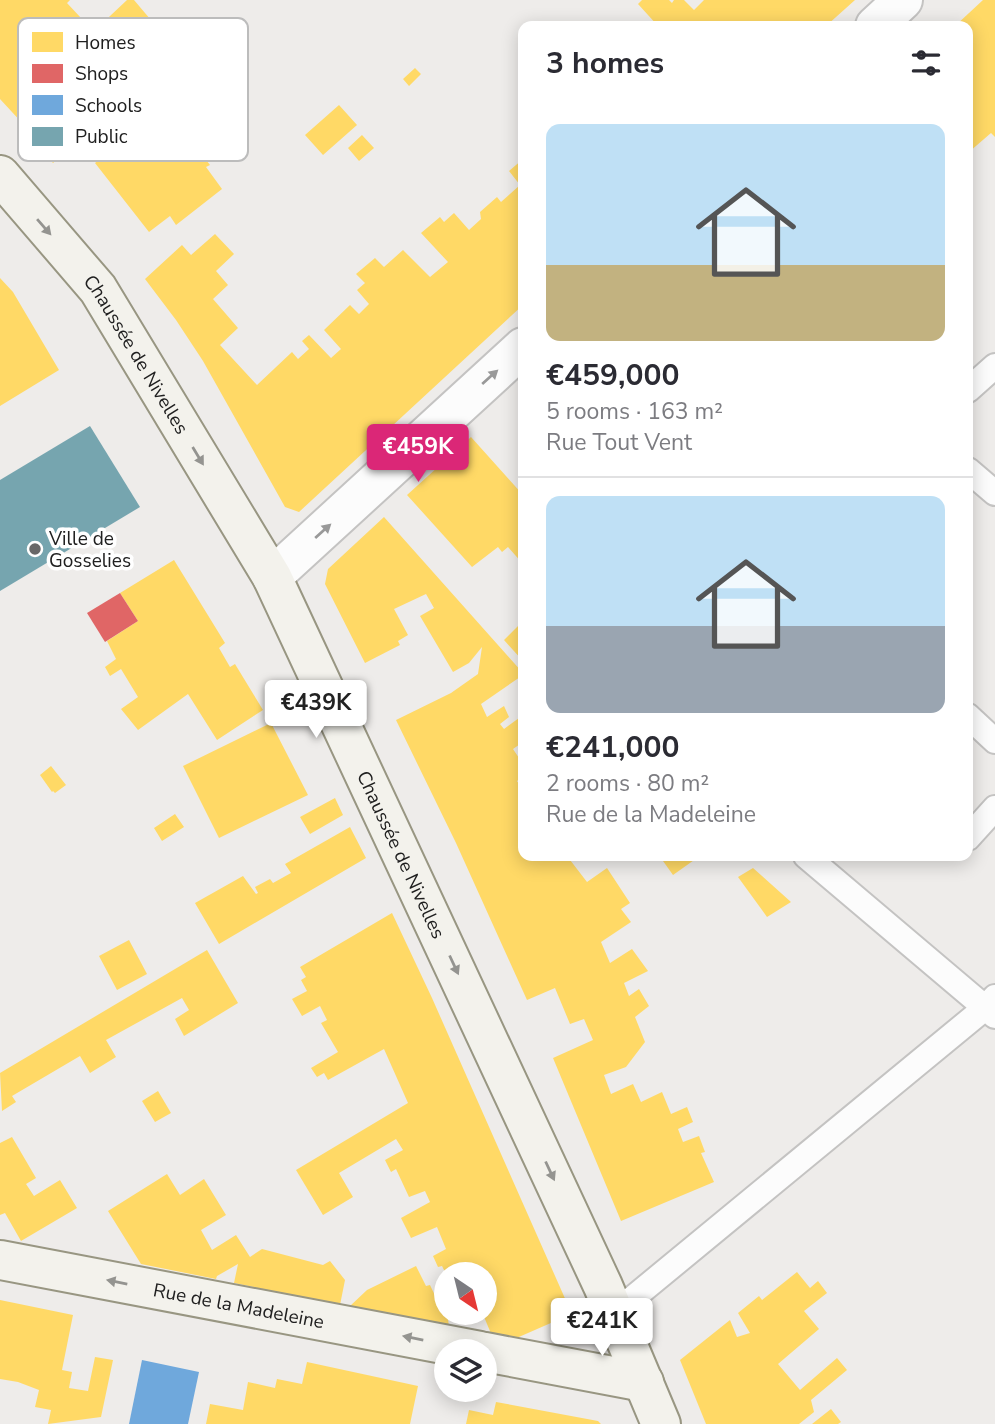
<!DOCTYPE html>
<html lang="en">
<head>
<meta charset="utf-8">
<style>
	:root { --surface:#fff; --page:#f2f2f3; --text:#2b2b33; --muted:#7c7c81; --line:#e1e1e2; --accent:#db2777 }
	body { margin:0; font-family:"Nunito Sans",sans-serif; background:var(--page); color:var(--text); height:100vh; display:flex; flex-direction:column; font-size:26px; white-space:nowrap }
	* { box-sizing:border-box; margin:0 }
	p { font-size:23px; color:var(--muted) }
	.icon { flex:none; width:38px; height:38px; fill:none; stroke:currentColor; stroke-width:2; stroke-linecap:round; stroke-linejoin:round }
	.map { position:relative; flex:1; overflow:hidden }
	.panel { position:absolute; left:518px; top:21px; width:455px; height:840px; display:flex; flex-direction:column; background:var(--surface); border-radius:14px; box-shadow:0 4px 18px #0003 }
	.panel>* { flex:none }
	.needle { width:46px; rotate:145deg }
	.fabs { position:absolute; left:434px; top:1262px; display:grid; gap:14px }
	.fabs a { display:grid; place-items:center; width:63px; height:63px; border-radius:50%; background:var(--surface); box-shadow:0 4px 18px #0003; font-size:35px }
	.price { position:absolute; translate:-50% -60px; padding:0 16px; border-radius:7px; background:#fff; color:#222; font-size:23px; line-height:46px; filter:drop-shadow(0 2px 4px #0008) }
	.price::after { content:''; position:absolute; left:50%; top:42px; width:21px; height:16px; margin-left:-10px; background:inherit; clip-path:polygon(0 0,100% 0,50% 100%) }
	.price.selected { background:var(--accent); color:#fff }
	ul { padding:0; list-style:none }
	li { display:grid; align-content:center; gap:14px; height:371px; padding:0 28px }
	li+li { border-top:2px solid var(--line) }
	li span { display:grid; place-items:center; height:217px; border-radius:14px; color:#555 }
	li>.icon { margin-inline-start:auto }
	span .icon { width:126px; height:126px; fill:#fffc; stroke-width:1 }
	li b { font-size:30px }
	h2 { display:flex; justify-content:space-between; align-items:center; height:84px; padding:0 28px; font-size:30px }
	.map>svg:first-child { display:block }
</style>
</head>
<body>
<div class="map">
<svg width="995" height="1424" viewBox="0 0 995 1424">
	<rect width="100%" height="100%" fill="#eeecea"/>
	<path fill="#ffd966" d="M0 0H70L67 3 81 18 45 51 58 65 127 0H134L156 26 71 104 93 129 53 163 33 140 36 138 0 99Z
		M642 0H669L672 3 674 0H684L694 10 704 0H855L826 26H658L638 4Z
		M983 0H995V137L991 133 969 152 968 26H955Z
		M415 68 421 74 409 86 403 79Z
		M339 105 357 125 323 155 305 135Z
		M167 115 182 138 167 149 162 142 155 147 167 161 193 143 210 165 206 167 222 189 176 225 170 216 149 232 95 163 118 145 111 137 134 119 144 133Z
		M362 135 374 148 359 161 348 148Z
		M523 159V305L299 512 285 507 203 361 176 320 145 279 182 245 191 255 215 234 234 254 216 271 228 285 213 299 238 328 220 345 257 385 292 352 298 359 309 349 302 341 309 335 331 358 341 349 324 330 350 305 359 314 369 304 357 290 365 283 356 274 375 258 384 267 403 250 430 277 448 262 421 233 440 217 444 222 454 213 469 230 481 219 480 212 497 197 501 202 520 185 509 171Z
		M0 278 13 292 59 370 0 406Z
		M471 437 523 495V564L508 547 502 552 498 547 472 567 407 495Z
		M384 517 523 673V675L481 704 487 717 504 706 509 717 500 724 504 729 519 718 523 724V742L513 749 521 761 523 760V776L517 781 523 790V856H567L587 882 607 868 630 903 621 909 631 922 601 942 610 963 632 949 648 971 624 983 629 996 639 989 649 1006 635 1017 645 1042 626 1067 604 1075 611 1094 633 1084 641 1102 662 1092 671 1114 687 1107 693 1122 678 1129 683 1142 699 1136 705 1152 701 1153 714 1182 621 1221 553 1058 593 1040 584 1019 570 1024 555 988 527 1000 456 843 396 720 451 693 478 674 482 647 469 663 453 672 420 616 434 608 426 594 394 609 408 635 398 641 400 645 365 663 325 584 328 569Z
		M174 560 225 643 219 648 230 667 235 664 263 710 217 740 188 694 138 730 121 709 138 697 121 669 110 676 105 667 116 659 107 641 138 621 120 593Z
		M523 621V661L504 640Z
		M271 723 308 795 219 838 183 766Z
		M51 766 66 785 55 793 53 791 52 792 40 775Z
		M335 798 343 815 310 834 300 817Z
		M175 814 184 827 162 841 154 828Z
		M350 827 366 858 219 944 195 903 243 876 256 894 258 893 255 887 270 879 273 883 291 873 285 864Z
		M670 856H696L697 858 673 875 663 861Z
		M753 868 791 902 767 917 738 877Z
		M392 913 432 998 567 1303 560 1319 512 1340 492 1336 482 1312H485V1274H464L463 1270 453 1274H446L442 1266 438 1267 433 1256 446 1249 437 1227 411 1238 401 1218 430 1202 425 1191 409 1197 396 1169 391 1172 385 1160 403 1150 396 1139 339 1173 353 1197 323 1215 296 1170 408 1103 384 1049 328 1080 324 1073 317 1077 311 1068 338 1052 321 1023 327 1020 320 1006 302 1016 292 999 307 991 301 980 306 977 300 967Z
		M129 940 147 974 117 990 99 956Z
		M207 950 238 1003 184 1036 175 1019 189 1010 182 998 106 1040 116 1057 90 1073 80 1056 12 1096 16 1102 2 1111 0 1073Z
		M158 1091 171 1113 155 1122 142 1101Z
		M12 1137 36 1178 26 1184 34 1196 60 1180 77 1208 21 1241 5 1213 0 1215V1143Z
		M167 1174 180 1195 204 1179 226 1215 201 1230 212 1250 236 1235 250 1257 262 1249 323 1265 330 1261 345 1280 340 1305 234 1283 238 1264 217 1276 216 1279 141 1264 108 1211Z
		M416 1266 426 1286 430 1285 440 1306 446 1303 449 1327 349 1307 367 1290Z
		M797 1272 810 1288 818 1281 827 1293 804 1311 819 1329 778 1364 800 1390 837 1358 847 1370 811 1400 814 1412 799 1424H706L680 1360 730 1320 737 1337 750 1333 738 1313 759 1296 762 1300Z
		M0 1300 73 1315 62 1370 72 1372 69 1388 88 1391 95 1357 113 1360 101 1417 48 1424 51 1410 35 1407 39 1390 18 1382 0 1379Z
		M307 1362 418 1386 410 1424H206L210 1404 243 1410 248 1382 275 1388 277 1379 302 1384Z
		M496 1402 598 1421 601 1424H466L469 1410 493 1415Z
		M831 1409 841 1422 838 1424H812Z"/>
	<path fill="#e06666" d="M120 593 138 621 105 642 87 613Z"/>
	<path fill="#6fa8dc" d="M142 1360 199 1372 188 1424H129Z"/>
	<path fill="#76a5af" d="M90 426 140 507 0 591V480Z"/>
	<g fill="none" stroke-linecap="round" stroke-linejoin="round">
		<defs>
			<path id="service" d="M968 390 995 366
				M968 470 995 493
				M968 716 995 741
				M968 838 995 808
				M806 856 995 1016
				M616 1312 985 1008 995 997"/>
			<path id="minor" d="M875 26 903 0
				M272 577 523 347"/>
			<g id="secondary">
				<path id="s1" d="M0 175 98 289 272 577 603 1286 661 1424"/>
				<path id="s2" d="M0 1260 480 1351"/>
				<path d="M485 1352 644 1382"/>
			</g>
		</defs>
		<use href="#service" stroke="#c4c3c2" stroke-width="28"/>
		<use href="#minor" stroke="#c4c3c2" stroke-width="42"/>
		<use href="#secondary" stroke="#989682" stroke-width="42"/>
		<use href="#service" stroke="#fcfcfc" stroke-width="24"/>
		<use href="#minor" stroke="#fcfcfc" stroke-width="38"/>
		<use href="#secondary" stroke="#f3f2ec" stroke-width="38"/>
	</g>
	<defs><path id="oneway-solid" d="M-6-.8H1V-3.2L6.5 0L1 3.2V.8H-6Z" transform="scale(1.75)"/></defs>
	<g fill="#949490">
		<use href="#oneway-solid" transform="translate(44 227) rotate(49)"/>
		<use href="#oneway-solid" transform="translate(198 456) rotate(59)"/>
		<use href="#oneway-solid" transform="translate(454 965) rotate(65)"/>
		<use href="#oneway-solid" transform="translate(550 1171) rotate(65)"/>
		<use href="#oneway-solid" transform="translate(117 1282) rotate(-169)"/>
		<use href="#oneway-solid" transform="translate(413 1338) rotate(-169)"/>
	</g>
	<g fill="#999">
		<use href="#oneway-solid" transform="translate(490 377) rotate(-42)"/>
		<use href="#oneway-solid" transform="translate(323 531) rotate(-42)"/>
	</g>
	<circle fill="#686767" stroke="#fff" stroke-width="2.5" cx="35" cy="549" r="7"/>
	<g text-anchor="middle" stroke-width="7" stroke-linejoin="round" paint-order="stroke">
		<g font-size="19" fill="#202020" stroke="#fff">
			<text dy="7" stroke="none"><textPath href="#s1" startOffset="226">Chaussée de Nivelles</textPath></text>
			<text dy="7" stroke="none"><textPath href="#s1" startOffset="793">Chaussée de Nivelles</textPath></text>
			<text dy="7" stroke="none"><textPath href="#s2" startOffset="243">Rue de la Madeleine</textPath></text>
		</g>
		<g font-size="19" fill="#202020" stroke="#fff" text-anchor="start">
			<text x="49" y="545">Ville de<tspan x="49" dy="22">Gosselies</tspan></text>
		</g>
	</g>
	<rect x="18" y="18" width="230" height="143" rx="10" fill="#fff" stroke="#bcbcbc" stroke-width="2"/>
	<rect x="32" y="32" width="31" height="20" fill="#ffd966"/>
	<rect x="32" y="64" width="31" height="19" fill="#e06666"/>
	<rect x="32" y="95" width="31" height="20" fill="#6fa8dc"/>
	<rect x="32" y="127" width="31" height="19" fill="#76a5af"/>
	<g font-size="19" fill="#202020">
		<text x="75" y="49">Homes</text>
		<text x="75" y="80">Shops</text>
		<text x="75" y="112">Schools</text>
		<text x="75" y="143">Public</text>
	</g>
</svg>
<div class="fabs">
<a><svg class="needle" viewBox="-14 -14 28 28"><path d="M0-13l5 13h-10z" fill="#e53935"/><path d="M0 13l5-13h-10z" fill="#7c7c81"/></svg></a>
<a><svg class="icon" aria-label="layers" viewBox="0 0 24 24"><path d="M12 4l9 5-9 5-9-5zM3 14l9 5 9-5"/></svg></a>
</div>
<b class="price selected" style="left:418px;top:484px">€459K</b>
<b class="price" style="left:316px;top:740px">€439K</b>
<b class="price" style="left:602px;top:1358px">€241K</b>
<section class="panel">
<h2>3 homes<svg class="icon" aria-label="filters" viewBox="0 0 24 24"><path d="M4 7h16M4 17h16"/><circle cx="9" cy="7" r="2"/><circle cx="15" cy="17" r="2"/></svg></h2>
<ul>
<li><span style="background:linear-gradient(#bfe0f5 65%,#c2b280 0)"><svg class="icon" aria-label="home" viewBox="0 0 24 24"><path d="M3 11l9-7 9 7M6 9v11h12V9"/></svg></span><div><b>€459,000</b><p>5 rooms · 163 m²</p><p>Rue Tout Vent</p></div></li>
<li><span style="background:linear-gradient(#bfe0f5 60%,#9aa5b1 0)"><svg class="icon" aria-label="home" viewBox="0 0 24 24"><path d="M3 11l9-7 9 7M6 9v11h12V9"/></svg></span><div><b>€241,000</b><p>2 rooms · 80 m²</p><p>Rue de la Madeleine</p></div></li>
</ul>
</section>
</div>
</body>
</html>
